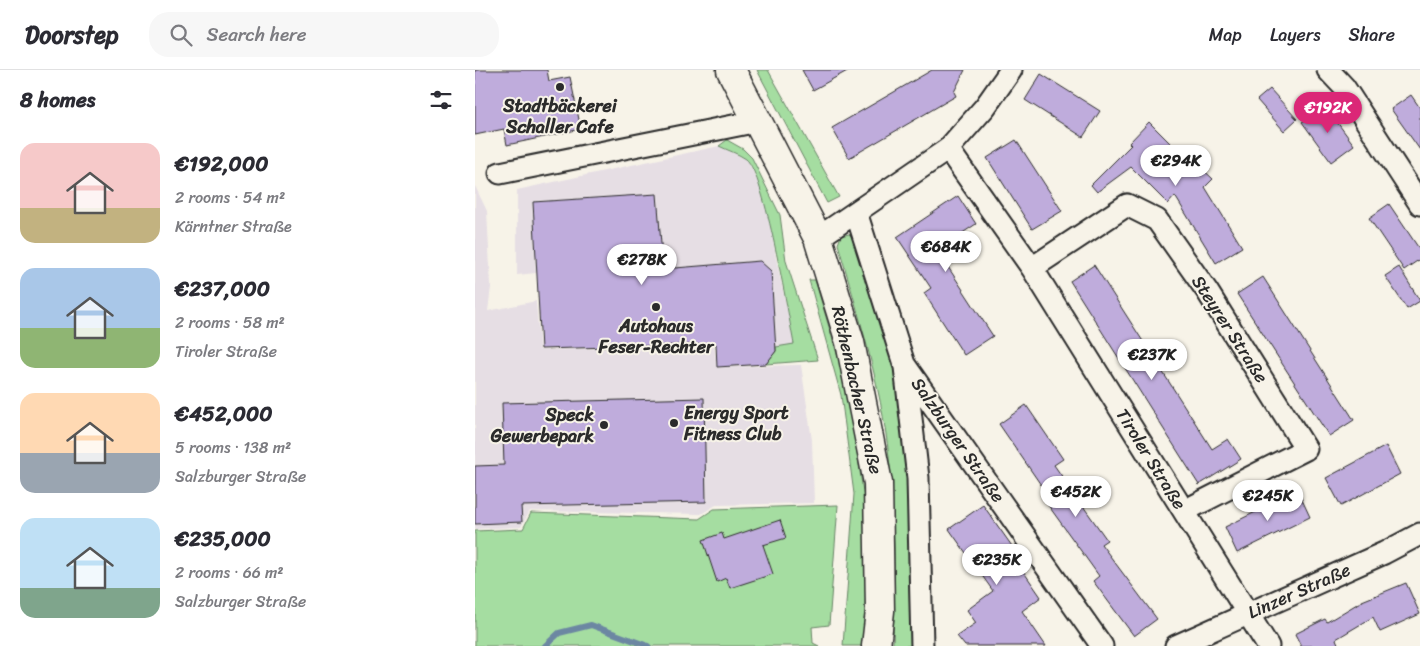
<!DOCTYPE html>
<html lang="en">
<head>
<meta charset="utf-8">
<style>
	:root { --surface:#fff; --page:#f7f7f7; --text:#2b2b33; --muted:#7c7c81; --line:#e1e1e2; --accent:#db2777 }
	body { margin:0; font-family:Sriracha,sans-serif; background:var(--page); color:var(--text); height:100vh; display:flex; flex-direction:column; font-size:19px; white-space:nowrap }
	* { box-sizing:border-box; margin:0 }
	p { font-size:16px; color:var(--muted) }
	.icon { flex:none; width:28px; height:28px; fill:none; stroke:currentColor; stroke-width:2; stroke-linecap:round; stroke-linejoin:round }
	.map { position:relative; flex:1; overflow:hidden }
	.details { display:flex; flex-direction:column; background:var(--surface); width:475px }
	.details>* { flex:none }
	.price { position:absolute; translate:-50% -42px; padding:0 11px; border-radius:18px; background:#fff; color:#222; font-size:16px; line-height:32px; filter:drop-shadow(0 1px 2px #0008) }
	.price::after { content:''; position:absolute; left:50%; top:30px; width:15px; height:11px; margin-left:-8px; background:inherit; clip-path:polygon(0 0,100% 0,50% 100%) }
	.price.on { background:var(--accent); color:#fff }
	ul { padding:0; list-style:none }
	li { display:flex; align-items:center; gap:15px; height:125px; padding:0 20px }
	li span { display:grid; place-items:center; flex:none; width:140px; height:100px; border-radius:15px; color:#555 }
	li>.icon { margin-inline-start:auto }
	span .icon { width:60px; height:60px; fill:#fffc; stroke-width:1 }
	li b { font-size:21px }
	h2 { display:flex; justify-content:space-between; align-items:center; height:60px; padding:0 20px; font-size:21px }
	header { display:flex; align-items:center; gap:30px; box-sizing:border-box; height:70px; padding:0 25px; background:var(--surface); border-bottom:1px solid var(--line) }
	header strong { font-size:24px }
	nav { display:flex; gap:28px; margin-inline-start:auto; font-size:18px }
	.search { width:350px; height:45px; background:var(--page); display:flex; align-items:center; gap:12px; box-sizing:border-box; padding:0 18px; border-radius:20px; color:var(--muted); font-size:19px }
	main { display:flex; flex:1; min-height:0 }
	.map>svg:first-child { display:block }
</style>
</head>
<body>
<header>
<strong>Doorstep</strong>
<div class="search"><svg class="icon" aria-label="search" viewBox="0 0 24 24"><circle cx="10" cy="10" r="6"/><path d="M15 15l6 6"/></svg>Search here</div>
<nav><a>Map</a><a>Layers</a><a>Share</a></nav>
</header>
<main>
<section class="details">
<h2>8 homes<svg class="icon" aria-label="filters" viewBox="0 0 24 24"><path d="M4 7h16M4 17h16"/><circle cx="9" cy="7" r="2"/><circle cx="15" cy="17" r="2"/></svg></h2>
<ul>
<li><span style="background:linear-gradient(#f6c9c9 65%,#c2b280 0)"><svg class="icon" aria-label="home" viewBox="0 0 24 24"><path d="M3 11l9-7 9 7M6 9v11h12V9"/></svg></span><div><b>€192,000</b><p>2 rooms · 54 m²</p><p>Kärntner Straße</p></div></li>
<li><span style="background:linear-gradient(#a9c7e8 60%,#8fb573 0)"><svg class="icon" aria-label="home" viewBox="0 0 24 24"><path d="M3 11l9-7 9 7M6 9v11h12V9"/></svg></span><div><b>€237,000</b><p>2 rooms · 58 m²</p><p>Tiroler Straße</p></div></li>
<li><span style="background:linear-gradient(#ffd9b3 60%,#9aa5b1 0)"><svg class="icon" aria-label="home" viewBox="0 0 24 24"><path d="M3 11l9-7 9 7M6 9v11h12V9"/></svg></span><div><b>€452,000</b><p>5 rooms · 138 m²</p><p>Salzburger Straße</p></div></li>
<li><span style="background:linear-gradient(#bfe0f5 70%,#7fa58c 0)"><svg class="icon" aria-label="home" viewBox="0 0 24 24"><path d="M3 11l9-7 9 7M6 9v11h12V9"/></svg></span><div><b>€235,000</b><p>2 rooms · 66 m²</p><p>Salzburger Straße</p></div></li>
</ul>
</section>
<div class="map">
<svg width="945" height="576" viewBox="0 0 945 576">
	<rect width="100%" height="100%" fill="#f7f3e8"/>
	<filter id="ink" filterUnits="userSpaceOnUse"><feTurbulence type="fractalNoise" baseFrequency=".02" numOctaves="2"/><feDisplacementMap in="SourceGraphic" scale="10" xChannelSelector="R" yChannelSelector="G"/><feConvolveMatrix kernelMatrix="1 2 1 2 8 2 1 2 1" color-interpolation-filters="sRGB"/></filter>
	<g filter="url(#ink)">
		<path fill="#e6dee4" d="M244 76 273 90 286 119 297 158 301 188 320 275 301 277 296 201 285 191 188 199 182 124 58 132 61 203 42 205V120Z
			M0 116 12 141 16 217 13 241 61 231 65 280 239 275 242 297 326 295 337 370 339 433 241 435 226 444 55 441 46 457 0 459Z"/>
		<path fill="#a5dda1" stroke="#688466" d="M282 0H293L364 127 352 133Z
			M252 70 268 79 277 88 305 145 311 191 343 290 291 294 301 281V277L319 274C313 244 290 104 271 89 264 84 252 80 244 76Z
			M374 164 379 169 418 289 429 365 440 480V576H418C420 513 420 450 414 387 406 314 383 244 363 174L366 166Z
			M334 210H340L373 321 394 462 388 576H368L379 424 366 325Z
			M363 435 354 555 337 557 338 573 344 576H0V461L48 459 56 443 224 449 239 439Z"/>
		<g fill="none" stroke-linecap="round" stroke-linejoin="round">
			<path stroke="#6c87a2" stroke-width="6" d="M70 576 84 563 116 555 173 576"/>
		</g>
		<path fill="#bfacdc" stroke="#2b2b2b" d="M0 0H72L74 11 95 7 106 59 32 75 29 59 0 65Z
			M327 0H374L338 20Z
			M457 0H490L479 22 481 26 374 88 357 58Z
			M566 4 625 41 608 67 550 30Z
			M795 19 822 49 809 61 782 30Z
			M936 25 945 38V80L916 39Z
			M850 36 879 75 856 92 827 52Z
			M674 52 718 96 721 93 738 109 730 117 767 177 741 193 700 126 693 134 656 97 622 122 616 115 656 75 654 73Z
			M541 70 587 141 557 159 512 88Z
			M182 124 188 199 285 191 296 201 301 281 291 294 242 297 241 274 66 279 58 132Z
			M483 126 501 154 462 180 518 266 489 285 449 223 456 218 422 167Z
			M914 134 945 180V189L929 200 894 148Z
			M619 195 737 379 753 369 766 389 724 415 595 211Z
			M924 197 945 231 932 239 910 206Z
			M788 207 879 350 854 366 762 224Z
			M229 328 231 432 46 436 47 452 0 454V396L29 395 27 333Z
			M551 335 588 389 579 395 632 470 626 474 682 549 659 566 618 511 624 506 573 435 577 431 524 354Z
			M911 376 925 404 866 436 851 408Z
			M823 421 835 447 762 483 750 457Z
			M508 435 539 479 535 482 566 527 547 541 571 576H490L482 566 501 553 492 540 518 521 474 459Z
			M305 450 311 468 288 475 298 504 255 518 251 508 242 512 228 470 247 463 249 469Z
			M931 513 945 544 905 562 898 547 861 569 864 576H826L820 564 850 549 852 552 887 531Z"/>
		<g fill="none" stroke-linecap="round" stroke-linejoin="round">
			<defs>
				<path id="street" d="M853 0 869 17 945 134
					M473 79 557 198 793 576
					M25 103 283 51
					M381 142 429 294 627 576
					M343 168 473 79 510 37 536 0
					M557 198 652 135 682 150 732 221 831 379 709 441
					M430 297 443 408 447 576
					M701 576 909 483 945 464"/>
				<path id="secondary" d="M256 0 343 168 375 272 403 413 405 541 401 576"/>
			</defs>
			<use href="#street" stroke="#2b2b2b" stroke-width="25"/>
			<use href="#secondary" stroke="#2b2b2b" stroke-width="31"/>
			<use href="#street" stroke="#f7f3e8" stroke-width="21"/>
			<use href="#secondary" stroke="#f7f3e8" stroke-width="28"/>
		</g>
	</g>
	<g fill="#2b2b2b" stroke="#f7f3e8" stroke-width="2">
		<circle cx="85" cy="17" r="5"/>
		<circle cx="181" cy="237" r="5"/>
		<circle cx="199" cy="353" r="5"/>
		<circle cx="129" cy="355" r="5"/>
	</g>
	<g text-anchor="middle" stroke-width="4" stroke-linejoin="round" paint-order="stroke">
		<g font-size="18" font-weight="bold" fill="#2b2b2b" stroke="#f7f3e8">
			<text x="85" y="42">Stadtbäckerei<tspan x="85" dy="21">Schaller Cafe</tspan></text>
			<text x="181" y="262">Autohaus<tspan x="181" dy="21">Feser-Rechter</tspan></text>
			<text x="209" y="349" text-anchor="start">Energy Sport<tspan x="209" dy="21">Fitness Club</tspan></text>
			<text x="119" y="351" text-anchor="end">Speck<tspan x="119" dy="21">Gewerbepark</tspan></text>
		</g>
		<g font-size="18" fill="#2b2b2b" stroke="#f7f3e8">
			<text transform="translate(755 259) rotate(57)" y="6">Steyrer Straße</text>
			<text transform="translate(382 320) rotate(77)" y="6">Röthenbacher Straße</text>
			<text transform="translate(483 370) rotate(55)" y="6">Salzburger Straße</text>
			<text transform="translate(676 389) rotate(58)" y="6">Tiroler Straße</text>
			<text transform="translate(824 521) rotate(-24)" y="6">Linzer Straße</text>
		</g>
	</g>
</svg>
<b class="price on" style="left:853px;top:64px">€192K</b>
<b class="price" style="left:701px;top:117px">€294K</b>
<b class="price" style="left:471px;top:203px">€684K</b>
<b class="price" style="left:167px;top:216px">€278K</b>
<b class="price" style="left:677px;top:311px">€237K</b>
<b class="price" style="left:601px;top:448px">€452K</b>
<b class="price" style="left:793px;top:452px">€245K</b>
<b class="price" style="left:522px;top:516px">€235K</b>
</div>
</main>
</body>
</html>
